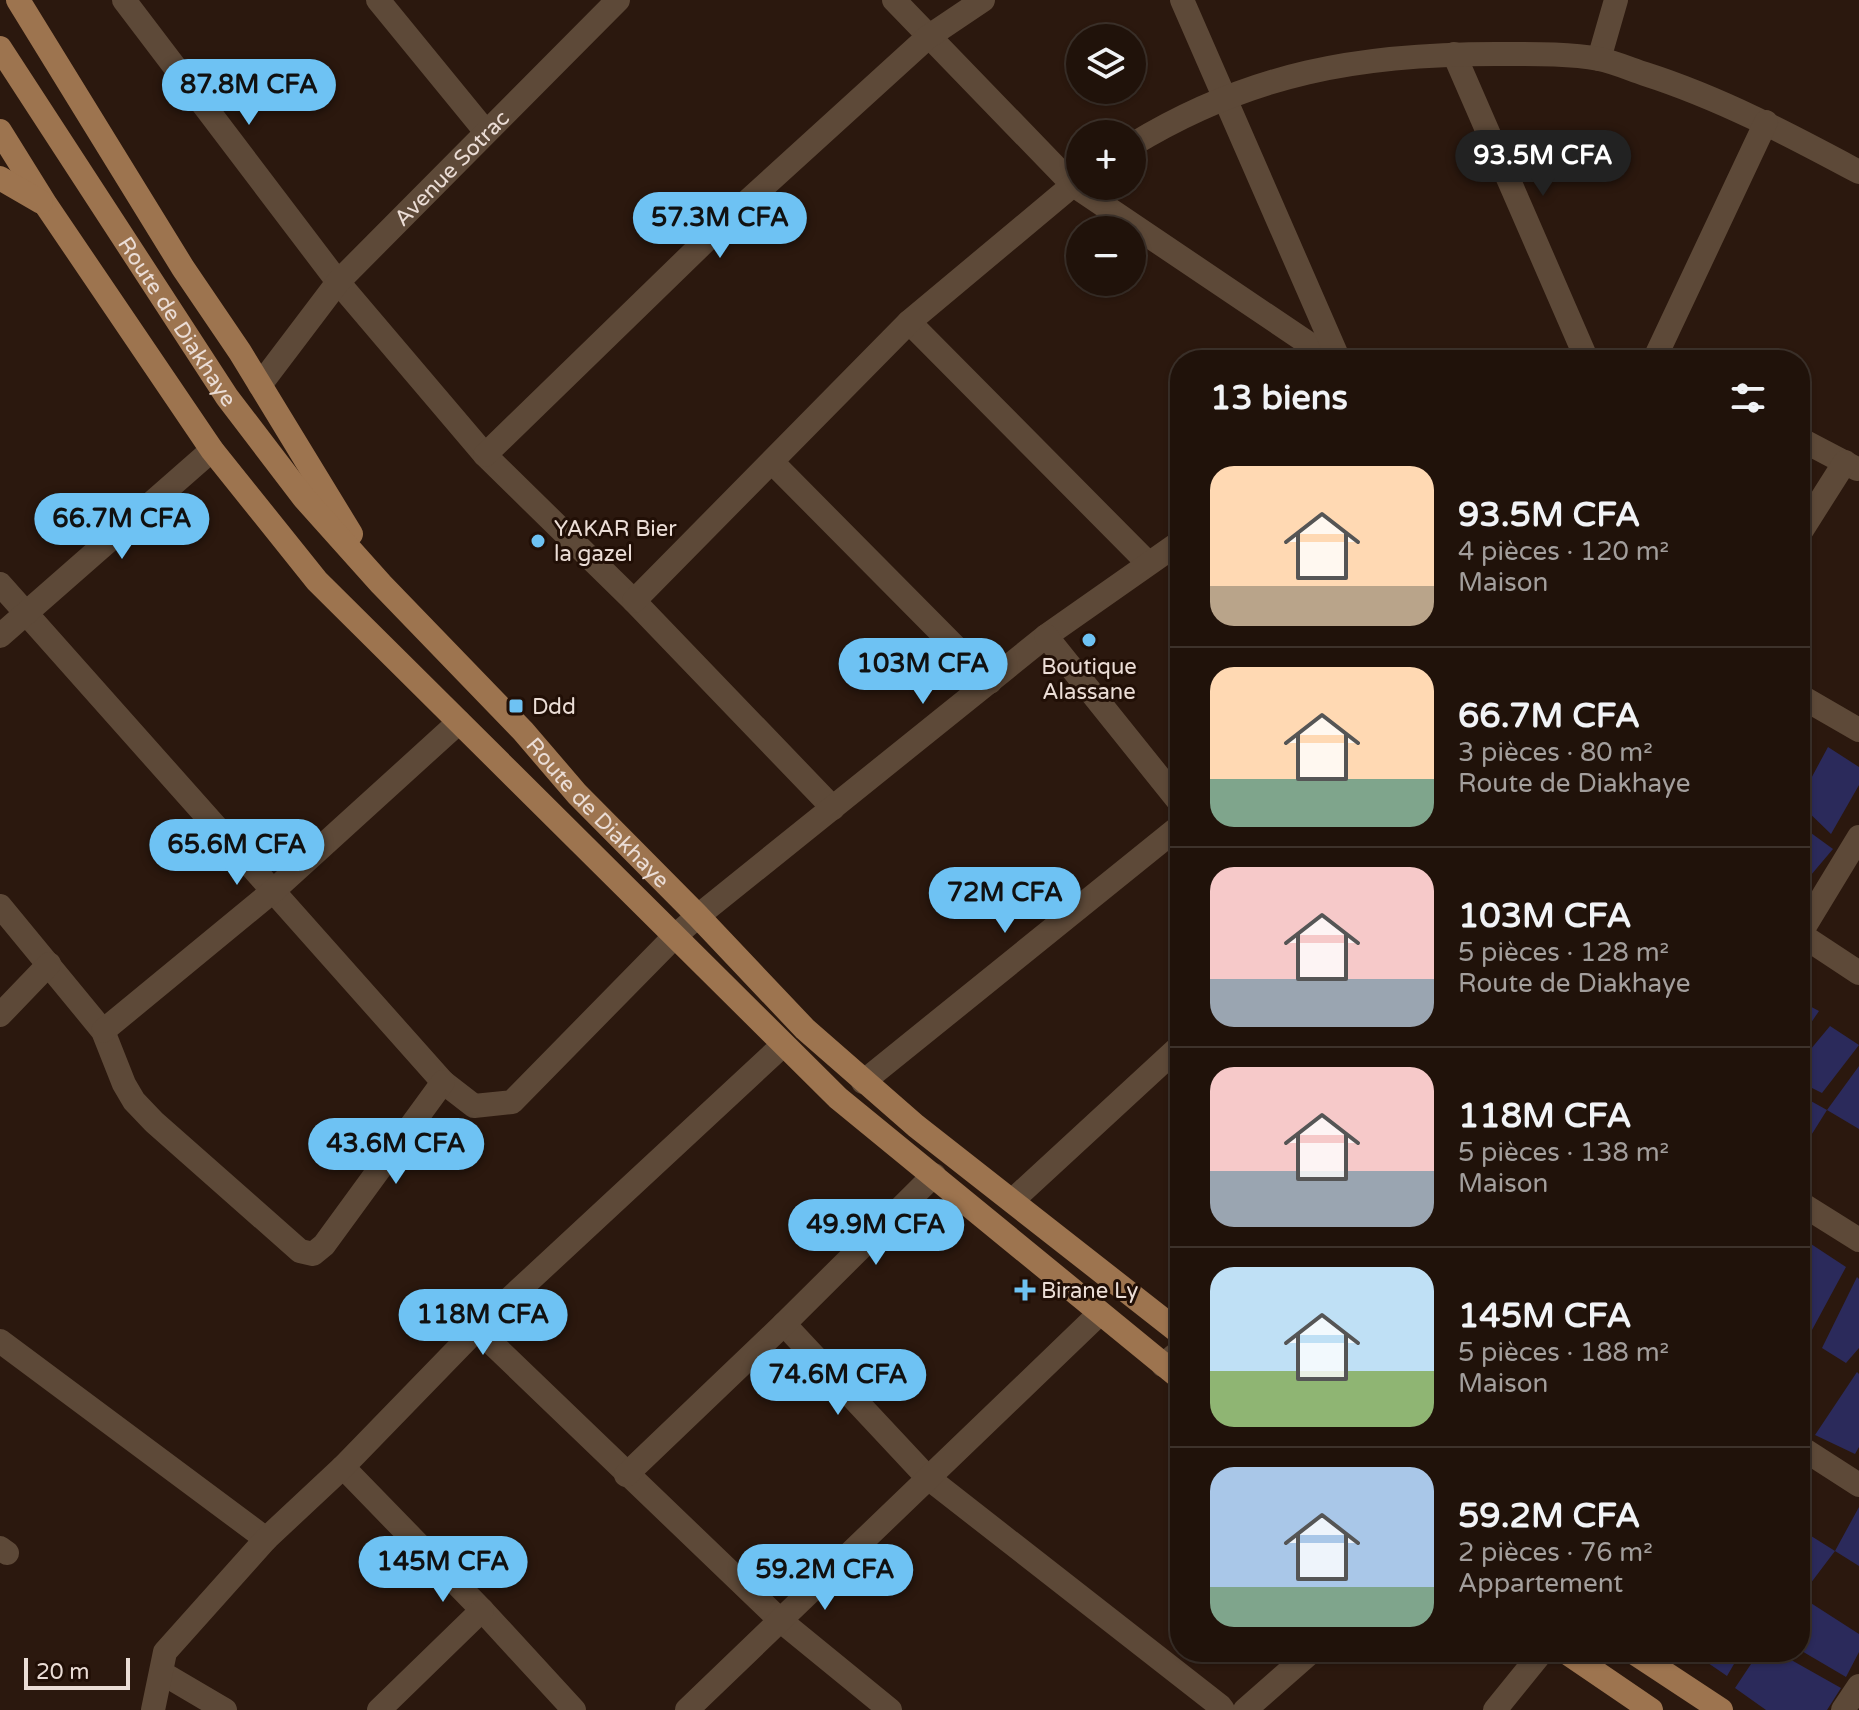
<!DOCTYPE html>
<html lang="fr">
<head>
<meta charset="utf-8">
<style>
	:root { --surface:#20120a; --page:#281b13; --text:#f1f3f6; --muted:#a29e9c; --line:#3d322b; --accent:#6ec2f3 }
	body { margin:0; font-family:"Varela Round",sans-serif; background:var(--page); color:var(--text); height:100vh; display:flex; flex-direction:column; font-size:30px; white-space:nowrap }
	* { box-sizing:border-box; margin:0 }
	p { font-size:26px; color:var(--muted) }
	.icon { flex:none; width:44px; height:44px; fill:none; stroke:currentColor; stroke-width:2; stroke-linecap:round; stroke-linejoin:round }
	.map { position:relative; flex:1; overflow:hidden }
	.side { position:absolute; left:1170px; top:350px; width:640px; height:1312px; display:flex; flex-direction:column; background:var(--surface); border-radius:32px; box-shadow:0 2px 6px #0004,0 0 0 2px var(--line) }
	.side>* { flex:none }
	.fabs { position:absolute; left:1066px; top:24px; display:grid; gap:16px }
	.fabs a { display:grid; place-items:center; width:80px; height:80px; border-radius:50%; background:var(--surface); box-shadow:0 2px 6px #0004,0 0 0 2px var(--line); font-size:40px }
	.scale { position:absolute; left:24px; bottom:20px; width:106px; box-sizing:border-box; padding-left:8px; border:4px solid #ebddd6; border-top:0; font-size:22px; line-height:28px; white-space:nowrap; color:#ebddd6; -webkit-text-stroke:6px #210f06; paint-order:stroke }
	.price { position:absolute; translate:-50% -68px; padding:0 18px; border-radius:28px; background:var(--accent); color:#111; font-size:26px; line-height:52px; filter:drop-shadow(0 2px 4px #0008) }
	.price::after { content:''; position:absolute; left:50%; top:48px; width:24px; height:18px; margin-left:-12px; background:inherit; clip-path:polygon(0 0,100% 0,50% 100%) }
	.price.active { background:#222; color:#fff }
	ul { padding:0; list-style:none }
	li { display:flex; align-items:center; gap:24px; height:200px; padding:0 40px }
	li+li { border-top:2px solid var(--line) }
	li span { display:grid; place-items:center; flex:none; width:224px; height:160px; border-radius:24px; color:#555 }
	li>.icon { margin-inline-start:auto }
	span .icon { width:96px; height:96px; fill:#fffc; stroke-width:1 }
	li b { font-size:34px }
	h2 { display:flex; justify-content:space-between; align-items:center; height:96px; padding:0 40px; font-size:34px }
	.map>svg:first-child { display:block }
</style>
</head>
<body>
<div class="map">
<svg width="1859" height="1710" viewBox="0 0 1859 1710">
	<rect width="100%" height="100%" fill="#2b180e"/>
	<path fill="#2b2a5b" d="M1828 747 1859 767V785L1831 834 1800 804V799Z
		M1800 825 1833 849 1800 888Z
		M1800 1001 1819 1011 1800 1039Z
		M1830 1026 1859 1045 1822 1093 1800 1082V1062Z
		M1859 1066V1129L1827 1110 1800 1153V1095L1827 1110Z
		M1811 1244 1846 1267 1812 1330 1800 1323V1264Z
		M1857 1277 1859 1279V1348L1846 1363 1822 1348Z
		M1857 1372 1859 1374V1447L1855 1454 1815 1435Z
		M1859 1507V1566L1835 1551Z
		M1800 1529 1835 1551 1807 1588 1800 1583Z
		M1803 1598 1859 1634V1652L1846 1677 1800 1650V1605Z
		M1692 1652H1741L1727 1676Z
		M1759 1652H1777L1841 1688 1827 1710H1766L1735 1688Z"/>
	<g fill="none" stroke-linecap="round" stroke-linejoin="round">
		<g stroke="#5d4938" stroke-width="24">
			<path d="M124 0 338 282 485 455 634 601 833 808"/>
			<path d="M378 0 486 132"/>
			<path d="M894 0 1072 184 1333 360"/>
			<path d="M1182 0 1339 360"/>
			<path d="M1454 54 1587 360"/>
			<path d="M1599 59 1616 0"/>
			<path d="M1132 145C1250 73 1360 54 1496 54 1528 54 1568 53 1599 59 1614 62 1630 69 1645 74 1720 98 1790 135 1859 172"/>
			<path d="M909 322 1148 563"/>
			<path d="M1654 360 1766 122"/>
			<path id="s1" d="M260 385 338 282 618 0"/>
			<path d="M1800 439 1857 469"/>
			<path d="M485 455 728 219 928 37 983 0"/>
			<path d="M772 462 990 682"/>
			<path d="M1800 533 1845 462"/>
			<path d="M0 584 443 1082 474 1106 512 1102 675 936 698 916 1046 636 1180 542"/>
			<path d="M634 601 909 322 1080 179"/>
			<path d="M0 636 212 450"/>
			<path d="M1046 636 1180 803"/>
			<path d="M1800 696 1859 730"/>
			<path d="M1859 837 1800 934 1859 973"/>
			<path d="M0 906 103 1031 124 1084 134 1101 154 1122 300 1251 313 1254 324 1245 443 1082"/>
			<path d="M0 1015 49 964"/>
			<path d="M103 1031 273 891 459 722"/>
			<path d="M863 1082 1180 826"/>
			<path d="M1013 1200 1180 1046"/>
			<path d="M1800 1203 1859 1240"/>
			<path d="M784 1324 927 1477 1220 1706 1223 1710"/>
			<path d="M477 1329 781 1621 890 1710"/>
			<path d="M0 1341 266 1539"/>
			<path d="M1163 1365 1180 1351"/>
			<path d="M1800 1447 1859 1485"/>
			<path d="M343 1467 482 1610 574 1710"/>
			<path d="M626 1475 784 1324 934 1175"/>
			<path d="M0 1548 7 1553"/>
			<path d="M162 1673 225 1710"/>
			<path d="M153 1710 165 1652 266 1539 343 1467 477 1329 783 1045"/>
			<path d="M379 1710 482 1610"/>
			<path d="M687 1710 1099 1314"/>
			<path d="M1245 1710 1311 1652"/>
			<path d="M1495 1710 1542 1652"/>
			<path d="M1843 1710 1859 1686"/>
		</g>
		<g stroke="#9d744f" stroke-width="24">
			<path d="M18 0 183 268 240 352 351 534"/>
			<path id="s2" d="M0 48 227 397 304 498 381 584 523 731 577 794 698 916 805 1029 916 1126 1180 1333"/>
			<path d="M0 131 46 205 212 450 317 581 838 1098 1180 1378"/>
			<path d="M0 178 41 202"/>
			<path d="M1566 1652 1651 1710"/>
			<path d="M1633 1652 1721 1710"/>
		</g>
	</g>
	<g fill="#6ec2f3" stroke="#210f06" stroke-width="3">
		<circle cx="538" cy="541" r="8"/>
		<circle cx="1089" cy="640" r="8"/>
		<rect x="508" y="698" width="16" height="16" rx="4"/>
		<path d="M1021 1278h8v8h8v8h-8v8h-8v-8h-8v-8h8z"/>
	</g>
	<g text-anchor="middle" stroke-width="6" stroke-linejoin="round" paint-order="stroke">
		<g font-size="22" fill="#ebddd6" stroke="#210f06">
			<text dy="8" stroke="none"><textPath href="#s1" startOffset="290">Avenue Sotrac</textPath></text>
			<text dy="8" stroke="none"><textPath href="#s2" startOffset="326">Route de Diakhaye</textPath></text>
			<text dy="8" stroke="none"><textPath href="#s2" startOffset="974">Route de Diakhaye</textPath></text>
		</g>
		<g font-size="22" fill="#ebddd6" stroke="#210f06" text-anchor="start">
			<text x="554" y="536">YAKAR Bier<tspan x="554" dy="25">la gazel</tspan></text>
			<text x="1089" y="674" text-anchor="middle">Boutique<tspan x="1089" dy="25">Alassane</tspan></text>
			<text x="532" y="714">Ddd</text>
			<text x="1041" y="1298">Birane Ly</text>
		</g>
	</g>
</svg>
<div class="fabs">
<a><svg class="icon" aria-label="layers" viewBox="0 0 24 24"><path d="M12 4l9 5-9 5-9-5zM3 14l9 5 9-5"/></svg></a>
<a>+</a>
<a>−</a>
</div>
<div class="scale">20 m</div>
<b class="price" style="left:249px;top:127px">87.8M CFA</b>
<b class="price active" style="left:1543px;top:198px">93.5M CFA</b>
<b class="price" style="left:720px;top:260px">57.3M CFA</b>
<b class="price" style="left:122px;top:561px">66.7M CFA</b>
<b class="price" style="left:923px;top:706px">103M CFA</b>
<b class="price" style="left:237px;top:887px">65.6M CFA</b>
<b class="price" style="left:1005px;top:935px">72M CFA</b>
<b class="price" style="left:396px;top:1186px">43.6M CFA</b>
<b class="price" style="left:876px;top:1267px">49.9M CFA</b>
<b class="price" style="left:483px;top:1357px">118M CFA</b>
<b class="price" style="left:838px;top:1417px">74.6M CFA</b>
<b class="price" style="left:443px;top:1604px">145M CFA</b>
<b class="price" style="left:825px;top:1612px">59.2M CFA</b>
<section class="side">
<h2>13 biens<svg class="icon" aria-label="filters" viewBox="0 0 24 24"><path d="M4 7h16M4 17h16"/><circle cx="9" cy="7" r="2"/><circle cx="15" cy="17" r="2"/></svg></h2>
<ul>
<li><span style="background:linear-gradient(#ffd9b3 75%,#b9a48a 0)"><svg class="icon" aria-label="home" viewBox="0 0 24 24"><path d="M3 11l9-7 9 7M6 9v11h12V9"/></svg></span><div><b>93.5M CFA</b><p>4 pièces · 120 m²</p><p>Maison</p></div></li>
<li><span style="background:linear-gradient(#ffd9b3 70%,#7fa58c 0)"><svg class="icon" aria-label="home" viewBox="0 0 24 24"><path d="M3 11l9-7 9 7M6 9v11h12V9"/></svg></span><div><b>66.7M CFA</b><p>3 pièces · 80 m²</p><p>Route de Diakhaye</p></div></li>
<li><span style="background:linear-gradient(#f6c9c9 70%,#9aa5b1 0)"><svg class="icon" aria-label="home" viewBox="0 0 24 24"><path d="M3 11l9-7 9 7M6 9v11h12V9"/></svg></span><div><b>103M CFA</b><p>5 pièces · 128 m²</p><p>Route de Diakhaye</p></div></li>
<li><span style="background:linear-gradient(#f6c9c9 65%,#9aa5b1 0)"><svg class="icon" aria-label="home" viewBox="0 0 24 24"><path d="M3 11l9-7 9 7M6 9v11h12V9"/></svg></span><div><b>118M CFA</b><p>5 pièces · 138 m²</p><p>Maison</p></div></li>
<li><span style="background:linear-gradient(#bfe0f5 65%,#8fb573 0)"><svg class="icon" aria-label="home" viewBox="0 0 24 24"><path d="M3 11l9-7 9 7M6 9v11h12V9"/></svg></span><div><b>145M CFA</b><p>5 pièces · 188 m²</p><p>Maison</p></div></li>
<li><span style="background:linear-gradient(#a9c7e8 75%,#7fa58c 0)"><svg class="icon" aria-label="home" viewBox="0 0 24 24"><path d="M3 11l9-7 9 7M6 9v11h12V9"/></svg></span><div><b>59.2M CFA</b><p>2 pièces · 76 m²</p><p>Appartement</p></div></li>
</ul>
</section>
</div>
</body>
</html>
